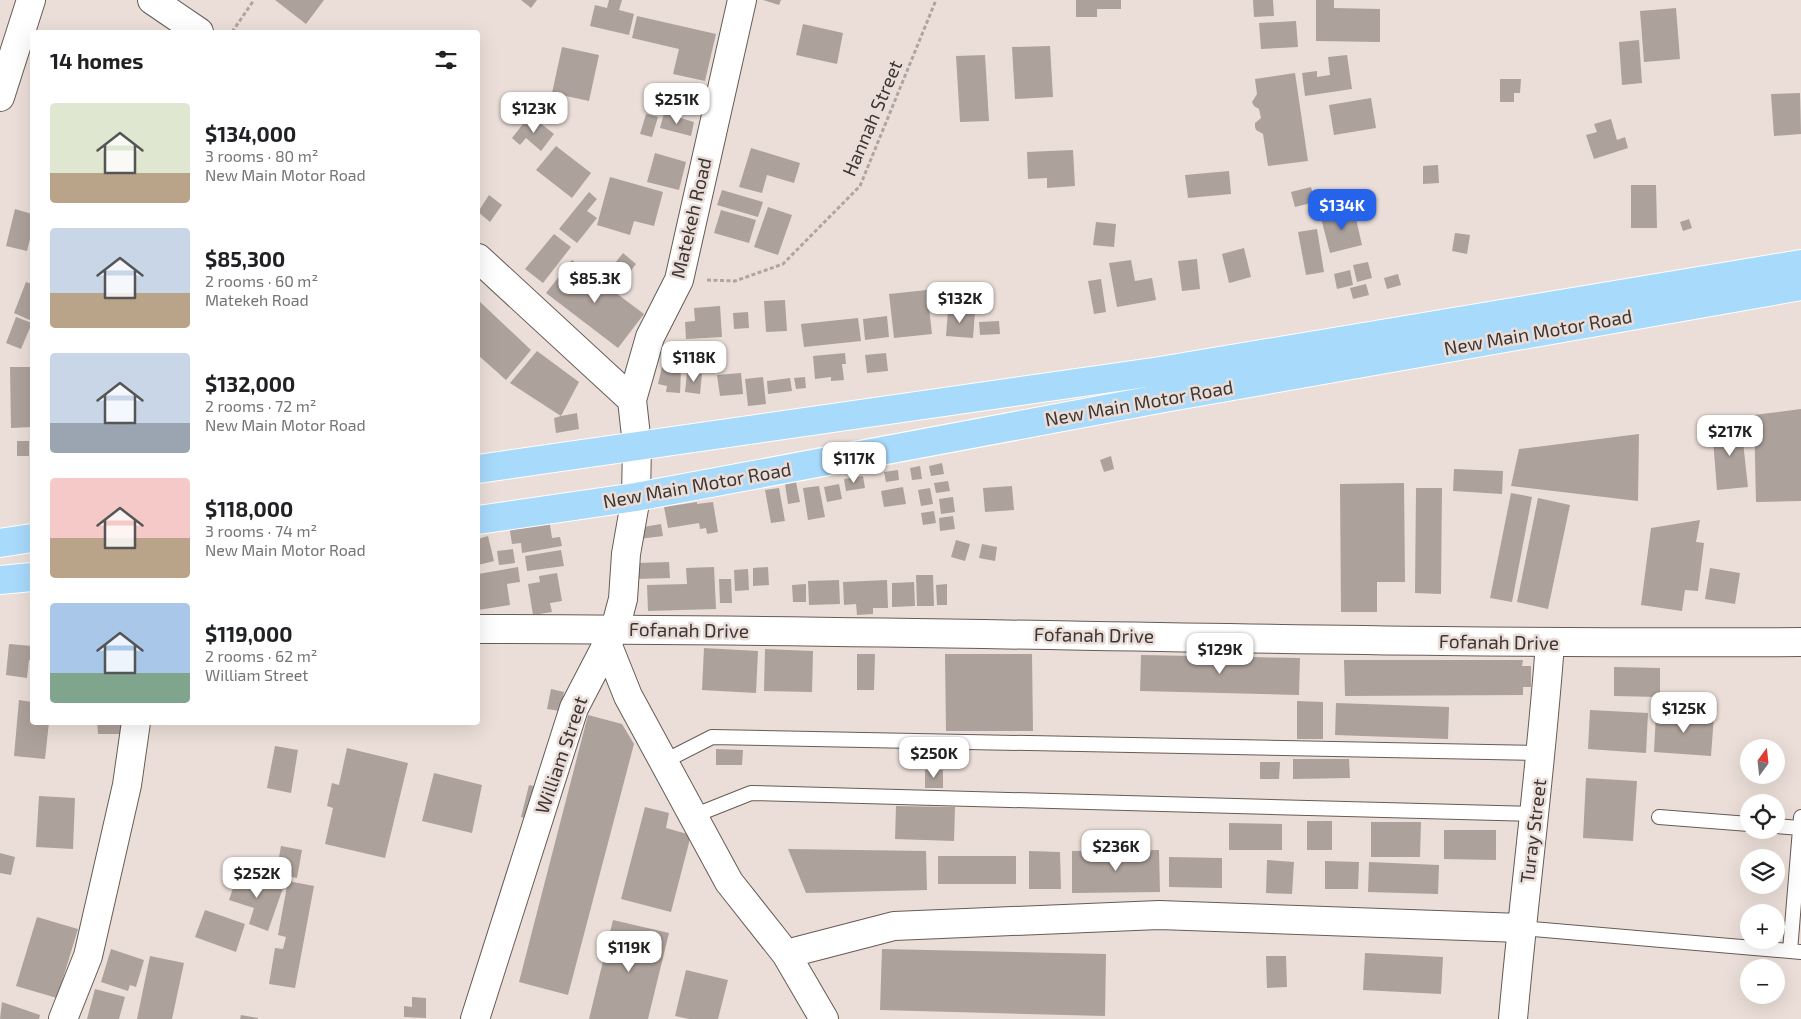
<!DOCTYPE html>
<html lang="en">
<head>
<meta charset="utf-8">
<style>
	:root { --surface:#fff; --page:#f6f6f6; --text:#202124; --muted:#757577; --accent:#2563eb }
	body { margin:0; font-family:"Exo 2",sans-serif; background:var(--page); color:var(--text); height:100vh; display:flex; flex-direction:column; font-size:19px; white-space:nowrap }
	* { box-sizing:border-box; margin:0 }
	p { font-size:16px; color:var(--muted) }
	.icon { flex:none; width:28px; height:28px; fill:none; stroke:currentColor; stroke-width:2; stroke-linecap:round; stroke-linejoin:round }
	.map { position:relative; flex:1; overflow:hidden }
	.side { position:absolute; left:30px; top:30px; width:450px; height:695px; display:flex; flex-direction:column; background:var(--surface); border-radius:5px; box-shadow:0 5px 20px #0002 }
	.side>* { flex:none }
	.needle { width:32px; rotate:15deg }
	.fabs { position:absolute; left:1740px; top:739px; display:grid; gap:10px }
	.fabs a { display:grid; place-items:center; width:45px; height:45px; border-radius:50%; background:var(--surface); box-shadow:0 5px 20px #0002; font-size:25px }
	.price { position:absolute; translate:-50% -42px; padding:0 11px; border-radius:10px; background:#fff; color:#222; font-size:16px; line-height:32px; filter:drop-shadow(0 1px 2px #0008) }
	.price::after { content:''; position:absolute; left:50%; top:30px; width:15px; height:11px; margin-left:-8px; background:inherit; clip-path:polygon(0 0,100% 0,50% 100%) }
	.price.selected { background:var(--accent); color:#fff }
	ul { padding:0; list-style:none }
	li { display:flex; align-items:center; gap:15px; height:125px; padding:0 20px }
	li span { display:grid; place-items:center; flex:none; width:140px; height:100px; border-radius:5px; color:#555 }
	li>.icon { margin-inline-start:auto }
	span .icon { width:60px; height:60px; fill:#fffc; stroke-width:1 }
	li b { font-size:21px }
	h2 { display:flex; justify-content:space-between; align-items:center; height:60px; padding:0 20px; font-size:21px }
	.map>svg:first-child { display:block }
</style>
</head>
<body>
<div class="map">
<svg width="1801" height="1019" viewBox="0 0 1801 1019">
	<rect width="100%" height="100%" fill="#ebded8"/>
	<path fill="#ada19b" d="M275 0H324L306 24Z
		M521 0H537L531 8Z
		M609 0H622L619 10 634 14 629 35 590 26 595 5 607 8Z
		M763 0H781L779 5Z
		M1076 0H1121V9H1097V17H1076Z
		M1253 0H1273L1274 16 1254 17Z
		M1316 0H1334V8L1380 9V42L1316 41Z
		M1676 8 1680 59 1644 62 1640 11Z
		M637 16 716 34 705 81 673 74 679 49 632 38Z
		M1296 21 1298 47 1261 49 1259 23Z
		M803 24 843 33 837 64 796 55Z
		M1639 40 1642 83 1622 85 1619 42Z
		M1050 46 1053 97 1015 99 1012 47Z
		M562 47 599 55 589 101 552 93Z
		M985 55 989 121 960 122 956 56Z
		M1347 55 1352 89 1305 96 1302 73 1317 71V77L1330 75 1328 57Z
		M1295 73 1308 161 1268 166 1263 134 1256 130 1255 127V123L1261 118 1259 109 1254 106 1252 102 1257 94 1255 79Z
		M1500 79H1521L1520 93H1514V102H1500Z
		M1800 93 1801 134 1774 136 1771 94Z
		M1371 98 1376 128 1334 135 1329 105Z
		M664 113 694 122 691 136 660 128Z
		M646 114 658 117 652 137 640 134Z
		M530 115 554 134 541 151 526 138 520 145 512 138Z
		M1611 119 1617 140 1625 137 1628 148 1594 159 1586 135 1597 132 1594 124Z
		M556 146 591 173 572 198 536 170Z
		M751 148 800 163 794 183 767 175 762 193 739 187Z
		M1073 150 1075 186 1047 188V178L1028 179 1027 152Z
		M655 153 686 162 679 190 647 182Z
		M1438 165 1439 183 1423 184V166Z
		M1229 171 1231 194 1188 198 1185 175Z
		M610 177 663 192 654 226 634 221 630 235 597 225Z
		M1631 185H1656L1657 228H1631Z
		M1311 187 1315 202 1295 207 1291 192Z
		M722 190 763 202 758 217 717 205Z
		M589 192 597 199 587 211 597 218 577 243 559 229Z
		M489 195 502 205 490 222 478 212Z
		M768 207 792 215 778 255 754 247Z
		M15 209 32 214V231L27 251 6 246Z
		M721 210 756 220 749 243 714 233Z
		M1354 210 1362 245 1330 253 1321 218Z
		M1689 219 1692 228 1683 231 1680 222Z
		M1096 222 1116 224 1114 247 1093 245Z
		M1317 229 1324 272 1306 275 1298 232Z
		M1455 233 1470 235 1467 254 1452 251Z
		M554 234 571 247 543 283 525 269Z
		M1244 248 1251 277 1229 283 1222 254Z
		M623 253 636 264 626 277 612 267Z
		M1197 259 1200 289 1182 291 1178 261Z
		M572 260 644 314 618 348 546 293Z
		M1131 260 1135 281 1152 278 1156 300 1117 307 1109 263Z
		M1368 262 1372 278 1357 282 1353 265Z
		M1350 270 1353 285 1337 289 1334 274Z
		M1398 274 1401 285 1387 289 1384 278Z
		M1101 279 1106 312 1094 314 1088 281Z
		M26 282 32 284V321L14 313Z
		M1366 284 1369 295 1353 299 1350 288Z
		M927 290 932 334 894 338 889 294Z
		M478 300 531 350 506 380 478 355Z
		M785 300 787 331 766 332 764 301Z
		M720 306 722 337 686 339 685 322 695 321 694 308Z
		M948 310 975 312 973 338 946 336Z
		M748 312 749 328 734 329 733 313Z
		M887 316 889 337 865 340 863 319Z
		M16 317 32 323 21 349 6 343Z
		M858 318 861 341 804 347 801 324Z
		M999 321 1000 334 980 335 979 322Z
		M537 351 579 382 561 416 577 413 579 429 556 433 554 418 561 416 510 383Z
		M845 353 846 364H842L844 380 831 381V377L815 379 813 356Z
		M886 353 888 371 867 373 865 355Z
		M10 367H32V427L11 428Z
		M662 367 681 370 680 393 666 392 667 386 658 384Z
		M687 372 702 374 700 394 685 392Z
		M741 373 743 394 720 396 717 375Z
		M763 377 766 404 748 406 745 379Z
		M805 377 806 388 796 389 794 378Z
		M790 378 792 391 768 394 767 381Z
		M1801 409V501L1756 502 1754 415Z
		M1741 424 1748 487 1717 490 1712 427Z
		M1639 434 1638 501 1511 486 1519 449Z
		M17 441H29V456H17Z
		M1111 456 1114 469 1104 472 1100 460Z
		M942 463 944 474 931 476 929 466Z
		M920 466 922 479 912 480 910 468Z
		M1454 469 1503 471 1502 494 1453 491Z
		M898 470 899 480 886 482 884 472Z
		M863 476 865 488 846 491 844 479Z
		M948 481 950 491 936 493 934 483Z
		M796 482 800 502 788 504 785 484Z
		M1404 483 1405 582H1377V612H1341L1340 484Z
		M839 484 842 499 827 502 824 487Z
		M819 486 825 517 808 520 803 488Z
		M1012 486 1014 510 985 512 983 488Z
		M903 487 906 504 884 507 881 491Z
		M779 488 785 521 771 523 765 490Z
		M930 488 933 504 921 506 918 490Z
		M1416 488H1442L1441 594 1415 593Z
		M1511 493 1532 497 1512 602 1490 598Z
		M953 497 955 512 941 514 939 499Z
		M1538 498 1570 505 1548 609 1517 602Z
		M697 502V504L713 502 718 532 707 534 706 528 700 529 699 523 668 528 664 507Z
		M934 511 936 523 923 525 921 513Z
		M953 516 955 529 940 531 939 518Z
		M549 519 552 538 560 537 562 546 522 553 521 543 512 544 509 525Z
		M1700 520 1696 542 1704 543 1698 591 1685 590 1682 611 1641 605 1651 528Z
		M661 524 663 536 639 539 637 528Z
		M488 536 494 561 478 565V539Z
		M956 540 970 544 965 561 951 557Z
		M982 544 997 547 995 561 979 558Z
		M513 549 515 563 499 565 497 551Z
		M561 550 564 566 527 571 525 556Z
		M669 562 670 578 636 579V563Z
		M518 567 520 582 507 584 510 605 478 610V574Z
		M714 567 716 609 648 611 647 585 687 584 686 568Z
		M768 567 769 585 753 586V568Z
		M1710 568 1740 573 1735 604 1705 599Z
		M748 569 749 590 735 591 734 570Z
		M557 573 562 601 550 603 552 612 533 615 528 584 540 582 539 576Z
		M916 575H933L934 606H917Z
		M719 579H731L732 603H720Z
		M839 580 840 604 809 605 808 581Z
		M887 580 888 608H873V614L857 615 856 604 844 605 843 582Z
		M914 582 915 606 892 607V583Z
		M806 584V602H793L792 585Z
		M947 584V605H937L936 585Z
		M9 644 32 646V660H29L27 678 6 675Z
		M704 648 758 651 756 693 702 690Z
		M765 649 813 651 812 692 764 691Z
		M857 654H875L874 690H857Z
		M945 654H1032L1033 731H946Z
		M1141 655 1300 658 1299 695 1140 691Z
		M1344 660H1523L1522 666H1531V687H1523V695L1345 696Z
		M1614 667 1660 668V697L1614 696Z
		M551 689 564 692 560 711 547 709Z
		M19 700 32 702V722H49L45 759 14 756Z
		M1297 701 1323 702V739H1297Z
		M1336 703 1449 707 1448 739 1335 735Z
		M1590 710 1648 713 1646 753 1588 749Z
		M1656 713 1714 716 1711 756 1654 752Z
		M588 715 622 724 634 744 568 995 519 982Z
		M97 722H125V734H98Z
		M275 746 298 750 291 793 267 788Z
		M347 748 408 763 385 858 325 844 333 808 327 806 332 783 339 785Z
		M716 749 743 750 742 765H716Z
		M1293 759H1349L1350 778 1293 779Z
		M1260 762H1280L1279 779H1260Z
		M925 770H943V788H925Z
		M434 773 482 785 472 833 422 821Z
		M1586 778 1637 781 1633 841 1583 838Z
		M529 785 538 787 530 820 521 817Z
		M39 796 75 798 73 849 36 847Z
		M896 806 955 807 954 841 895 839Z
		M645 807 669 813 666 828 691 835 671 912 621 899Z
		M1307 821H1332V850H1307Z
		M1371 822H1421L1420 857H1371Z
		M1229 823 1282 824V850H1229Z
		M1444 830H1496V860L1444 859Z
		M281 846 302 850 297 878 276 874Z
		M788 849 926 851 927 890 806 893Z
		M1159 850 1160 892 1072 893V851Z
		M1029 851 1060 852 1061 889H1029Z
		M0 853 15 857 11 875 0 873Z
		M938 856H1016V884H938Z
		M1169 857 1222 858V888L1169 887Z
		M1267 860 1294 862 1292 894 1266 893Z
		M1325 861 1359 862 1358 889H1325Z
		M1369 862 1439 865 1438 894 1368 892Z
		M238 873 283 888 268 931 249 924 254 908 229 900Z
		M288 881 314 886 295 988 269 984 275 948 283 949 286 937 278 935Z
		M205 910 245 924 236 952 195 937Z
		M37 917 78 929 57 998 16 986Z
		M613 920 669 933 648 1019H589Z
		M111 949 144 960 136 987 130 985 128 991 101 982Z
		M882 949 1106 954 1105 1016 880 1010Z
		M1365 953 1443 957 1441 994 1363 990Z
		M150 956 184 963 172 1019H137Z
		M1266 956H1286L1287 987 1267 988Z
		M686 970 728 980 718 1019H689L675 1016Z
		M95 989 125 997 119 1019H87Z
		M412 997 426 998V1018L404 1017V1006L412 1007Z
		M2 1002 40 1015 39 1019H0Z
		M241 1015 258 1018V1019H240Z"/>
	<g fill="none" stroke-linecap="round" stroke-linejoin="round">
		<defs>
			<path id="service" d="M663 762 712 737 1542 753
				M693 816 751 793 1534 814
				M1659 817 1749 824
				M1776 826 1801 828
				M1521 928 1801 952
				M1790 951 1801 817"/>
			<path id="minor" d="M0 97 31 0
				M608 646 628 696 729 882 786 954 824 1019
				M786 954 894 926 1159 915 1521 928
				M63 1019 88 956 127 785 136 722
				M475 1019 574 708 615 629 623 599 626 554 636 497
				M1513 1019C1524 894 1541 769 1550 643"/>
			<path id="tertiary" d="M152 0 199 32
				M478 258 632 400
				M636 497 637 445 632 400 650 337 679 280 742 0
				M478 629C919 629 1360 645 1801 642"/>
			<path id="trunk" d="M478 469 1160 371 1801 264
				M478 520 636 497 1164 398 1801 286
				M0 543 32 538
				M0 580 32 577"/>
		</defs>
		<use href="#service" stroke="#665b56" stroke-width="16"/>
		<use href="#minor" stroke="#665b56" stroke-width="30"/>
		<use href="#tertiary" stroke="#665b56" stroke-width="30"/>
		<use href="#trunk" stroke="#fff" stroke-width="30"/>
		<path stroke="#afa49f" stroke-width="3" stroke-dasharray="4 2.5" stroke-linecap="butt" d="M232 32 254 0
			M707 280 735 281 783 264 860 186 936 0"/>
		<use href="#service" stroke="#fff" stroke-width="14"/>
		<use href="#minor" stroke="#fff" stroke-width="28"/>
		<use href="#tertiary" stroke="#fff" stroke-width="28"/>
		<use href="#trunk" stroke="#a8dafc" stroke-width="28"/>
	</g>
	<g text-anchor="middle" stroke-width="5" stroke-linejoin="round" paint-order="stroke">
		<g font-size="19" fill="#3c3734" stroke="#ebded8">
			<text transform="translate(872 118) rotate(-67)" y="7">Hannah Street</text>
			<text transform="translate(691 218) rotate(-77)" y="7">Matekeh Road</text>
			<text transform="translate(1538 332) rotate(-10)" y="7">New Main Motor Road</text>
			<text transform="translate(1139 403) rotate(-10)" y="7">New Main Motor Road</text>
			<text transform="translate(697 485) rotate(-10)" y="7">New Main Motor Road</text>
			<text transform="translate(689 630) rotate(1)" y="7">Fofanah Drive</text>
			<text transform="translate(1094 635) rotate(1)" y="7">Fofanah Drive</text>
			<text transform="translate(1499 642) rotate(1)" y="7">Fofanah Drive</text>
			<text transform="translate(561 755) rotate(-71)" y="7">William Street</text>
			<text transform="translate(1533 831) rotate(-83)" y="7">Turay Street</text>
		</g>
	</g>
</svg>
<div class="fabs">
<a><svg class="needle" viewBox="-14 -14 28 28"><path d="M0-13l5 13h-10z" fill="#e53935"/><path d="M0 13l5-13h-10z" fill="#757577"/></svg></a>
<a><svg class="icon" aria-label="locate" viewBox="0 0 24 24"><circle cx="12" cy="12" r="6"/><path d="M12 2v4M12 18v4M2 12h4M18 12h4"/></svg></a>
<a><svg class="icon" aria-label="layers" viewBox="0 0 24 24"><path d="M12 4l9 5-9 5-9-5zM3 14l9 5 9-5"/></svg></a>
<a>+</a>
<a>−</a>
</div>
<b class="price" style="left:677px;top:125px">$251K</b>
<b class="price" style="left:534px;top:134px">$123K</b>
<b class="price selected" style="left:1342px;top:231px">$134K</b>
<b class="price" style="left:595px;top:304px">$85.3K</b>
<b class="price" style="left:960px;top:324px">$132K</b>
<b class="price" style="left:694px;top:383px">$118K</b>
<b class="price" style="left:1730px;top:457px">$217K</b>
<b class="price" style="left:854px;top:484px">$117K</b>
<b class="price" style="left:1220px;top:675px">$129K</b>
<b class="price" style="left:1684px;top:734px">$125K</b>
<b class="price" style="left:934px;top:779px">$250K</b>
<b class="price" style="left:1116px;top:872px">$236K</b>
<b class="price" style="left:257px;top:899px">$252K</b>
<b class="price" style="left:629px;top:973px">$119K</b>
<section class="side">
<h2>14 homes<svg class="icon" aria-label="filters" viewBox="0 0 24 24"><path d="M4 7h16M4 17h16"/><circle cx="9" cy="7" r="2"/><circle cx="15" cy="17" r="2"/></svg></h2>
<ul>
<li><span style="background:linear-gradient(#dfe7d0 70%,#b9a48a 0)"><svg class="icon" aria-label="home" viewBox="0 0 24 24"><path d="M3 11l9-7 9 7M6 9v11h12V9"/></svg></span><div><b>$134,000</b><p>3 rooms · 80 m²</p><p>New Main Motor Road</p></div></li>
<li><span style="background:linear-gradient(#c9d6e8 65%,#b9a48a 0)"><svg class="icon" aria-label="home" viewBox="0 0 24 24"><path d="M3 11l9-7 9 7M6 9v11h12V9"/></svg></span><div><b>$85,300</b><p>2 rooms · 60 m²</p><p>Matekeh Road</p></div></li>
<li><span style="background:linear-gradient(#c9d6e8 70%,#9aa5b1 0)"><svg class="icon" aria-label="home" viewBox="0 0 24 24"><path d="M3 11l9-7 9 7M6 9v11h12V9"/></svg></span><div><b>$132,000</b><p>2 rooms · 72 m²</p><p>New Main Motor Road</p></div></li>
<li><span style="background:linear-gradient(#f6c9c9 60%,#b9a48a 0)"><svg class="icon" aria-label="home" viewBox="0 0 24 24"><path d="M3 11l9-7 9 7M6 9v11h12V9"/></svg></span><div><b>$118,000</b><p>3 rooms · 74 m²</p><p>New Main Motor Road</p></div></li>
<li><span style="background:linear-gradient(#a9c7e8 70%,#7fa58c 0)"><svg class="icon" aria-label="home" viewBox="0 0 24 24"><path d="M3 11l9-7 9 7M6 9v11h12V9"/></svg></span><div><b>$119,000</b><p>2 rooms · 62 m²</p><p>William Street</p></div></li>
</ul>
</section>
</div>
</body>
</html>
